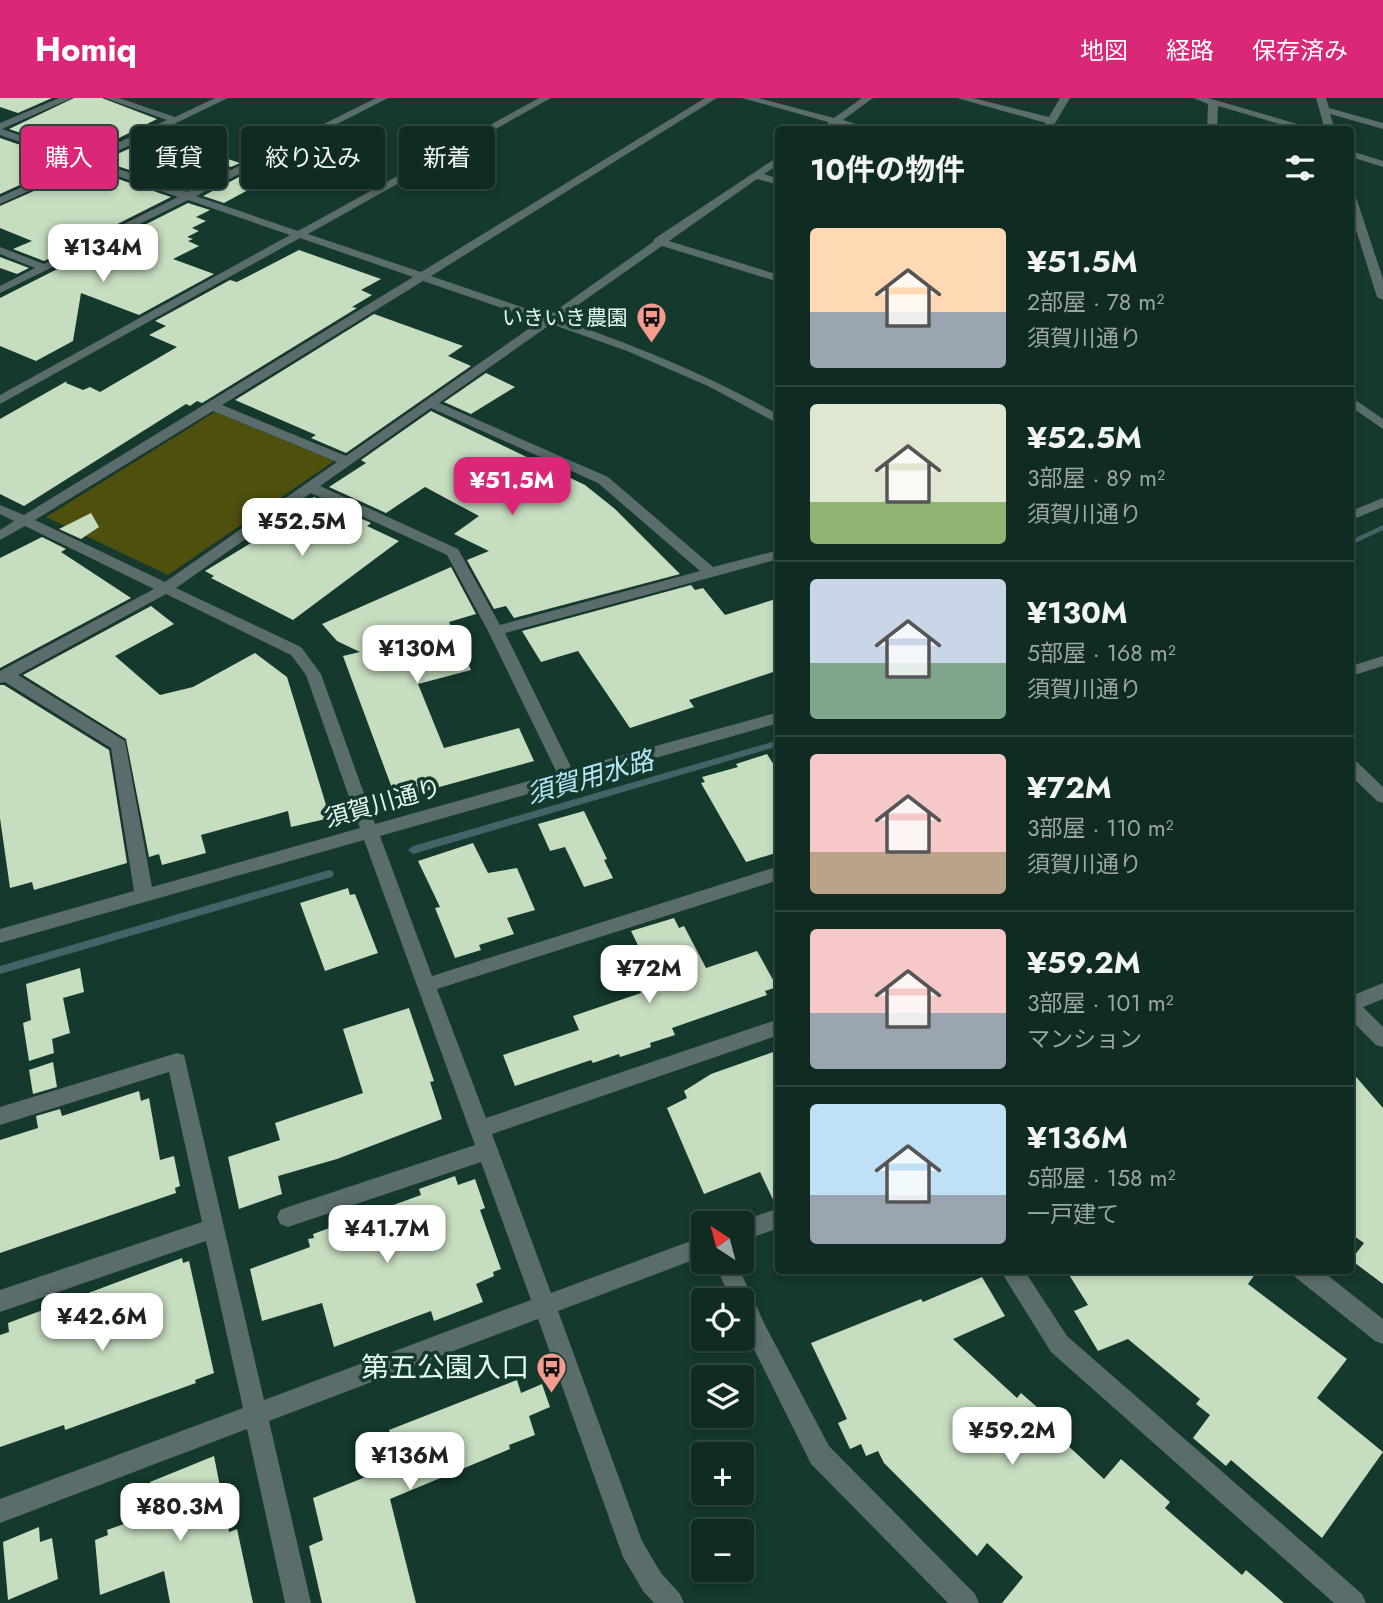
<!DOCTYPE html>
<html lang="ja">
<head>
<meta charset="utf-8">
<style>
	:root { --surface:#102b21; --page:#1e372e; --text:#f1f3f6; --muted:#9ca7a5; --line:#30473f; --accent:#db2777 }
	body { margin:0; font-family:Jost,"Noto Sans JP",sans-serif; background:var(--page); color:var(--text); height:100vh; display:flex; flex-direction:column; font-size:26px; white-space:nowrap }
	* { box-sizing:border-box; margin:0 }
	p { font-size:23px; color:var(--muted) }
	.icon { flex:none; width:38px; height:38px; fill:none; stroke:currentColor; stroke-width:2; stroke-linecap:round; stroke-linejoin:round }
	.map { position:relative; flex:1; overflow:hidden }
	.side { position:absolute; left:775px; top:28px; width:579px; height:1148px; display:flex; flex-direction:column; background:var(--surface); border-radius:7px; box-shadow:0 4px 10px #0003,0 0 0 2px var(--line) }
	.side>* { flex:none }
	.banner { position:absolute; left:21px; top:28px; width:649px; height:63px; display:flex; gap:14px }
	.needle { width:46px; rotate:324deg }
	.controls { position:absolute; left:691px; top:1113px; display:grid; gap:14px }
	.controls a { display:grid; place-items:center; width:63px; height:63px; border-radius:7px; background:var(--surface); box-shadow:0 4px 10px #0003,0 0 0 2px var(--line); font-size:35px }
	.price { position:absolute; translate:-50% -60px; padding:0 16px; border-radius:14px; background:#fff; color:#222; font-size:23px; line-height:46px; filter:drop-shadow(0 2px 4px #0008) }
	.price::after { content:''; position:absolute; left:50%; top:42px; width:21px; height:16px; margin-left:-10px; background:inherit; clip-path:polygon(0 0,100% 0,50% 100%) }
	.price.active { background:var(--accent); color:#fff }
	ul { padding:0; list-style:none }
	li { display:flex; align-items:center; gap:21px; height:175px; padding:0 35px }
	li+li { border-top:2px solid var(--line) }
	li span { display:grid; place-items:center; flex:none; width:196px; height:140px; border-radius:7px; color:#555 }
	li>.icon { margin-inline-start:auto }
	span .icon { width:84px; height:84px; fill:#fffc; stroke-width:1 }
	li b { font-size:30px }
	h2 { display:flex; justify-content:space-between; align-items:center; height:84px; padding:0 35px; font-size:30px }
	.chip { padding:0 24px; border-radius:7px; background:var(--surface); box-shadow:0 4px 10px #0003,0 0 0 2px var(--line); font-size:24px; line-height:63px }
	.chip.active { background:var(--accent); color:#fff }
	header { display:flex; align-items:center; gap:42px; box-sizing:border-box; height:98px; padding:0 35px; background:var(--accent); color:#fff }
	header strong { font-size:33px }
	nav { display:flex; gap:38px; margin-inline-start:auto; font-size:24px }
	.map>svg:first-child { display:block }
</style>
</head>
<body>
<header>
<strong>Homiq</strong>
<nav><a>地図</a><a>経路</a><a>保存済み</a></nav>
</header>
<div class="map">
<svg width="1383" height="1505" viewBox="0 0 1383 1505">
	<rect width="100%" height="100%" fill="#15392c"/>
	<path fill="#4f500e" d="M215 314 334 363 168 477 46 419Z"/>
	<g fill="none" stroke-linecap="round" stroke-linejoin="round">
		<path fill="#456268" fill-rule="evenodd" d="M1383 427V432L1351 447V442Z
			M779 642V648L413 756 408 752 413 748Z
			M329 772 332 773 334 776 332 779 0 876V868Z"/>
	</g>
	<path fill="#c6ddbf" d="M0 0H52L18 15 0 9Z
		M74 0H102L157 21 85 57 9 31Z
		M171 31 223 49 210 55 240 65 231 69 150 41Z
		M0 40 70 64 0 96Z
		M135 48 216 76 187 91 102 63Z
		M86 70 171 99 44 163 13 151 32 143 0 130V108Z
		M256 70 276 77 224 105 203 98Z
		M188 105 210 112 196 119 206 123 192 130 199 133 187 139 193 141 188 143 199 148 173 161 214 176 139 217 81 195 73 243 36 263 0 248V200Z
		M299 152 381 181 361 192 372 197 352 209 357 210 202 305 197 303 190 308 186 306 24 408 0 396V321L67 283 66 285 83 292 90 289 100 294 177 249 149 237 166 228 155 223 230 182 237 184Z
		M0 159 29 170 17 176 0 170Z
		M374 216 463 248 448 258 471 268 346 355 311 340 316 337 235 302Z
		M486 275 515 289 471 316 444 304Z
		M431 313 585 387 615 411 680 476 514 520 506 508 494 511 467 462 489 453 454 436 479 418 425 389 386 415 329 389 366 365 361 362Z
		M314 399 371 425 367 428 399 443 293 522 211 480 214 478 205 473 251 445 248 444Z
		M91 415 99 429 81 441 59 431Z
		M42 439 66 451 61 454 131 500 0 570V460Z
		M451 469 476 516 449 524 471 572 418 586 444 650 519 630 534 663 396 701 343 558 360 554 337 543 322 526Z
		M691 487 695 492 703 490 725 517 779 500V572L689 602 694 609 630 630 578 553 541 564 522 533Z
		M151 508 174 526 115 558 160 597 193 589 255 555 287 579 330 720 291 729 288 713 201 737 206 755 162 767 159 756 149 759 126 641 23 577Z
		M0 587H4L109 652 127 765 34 792 32 784 10 790 0 720Z
		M767 656 779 675V754L746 764 701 685 705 684 702 679 738 669 736 666Z
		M584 713 607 761 604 762 613 780 584 789 565 749 550 753 538 726Z
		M473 745 488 775 517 770 535 812 507 820 514 836 479 847 481 852 455 860 435 810 440 809 418 763Z
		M348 790 350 797 355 796 378 855 325 873 300 805Z
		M674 820 679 830 684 828 706 870 757 853 777 889 765 893 767 897 672 930 675 937 650 945 651 949 620 959 619 956 593 965 591 962 515 988 503 957 579 932 573 918 641 895 636 883 653 878 631 833Z
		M80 870 84 894 63 900 70 935 52 941 54 955 29 963 23 925 31 922 26 886Z
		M409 910 434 983 430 984 442 1021 337 1061 278 1078 282 1096 239 1111 228 1059 280 1042 275 1025 363 995 343 931Z
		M779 952V1108H776L760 1074 704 1096 667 1010 687 1000 684 993 711 976Z
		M53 964 57 989 33 996 29 972Z
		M1351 973 1383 1010V1186L1351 1162 1364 1145 1351 1136Z
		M139 993 141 1003 149 1000 160 1062 174 1058 180 1088 175 1090 176 1095 0 1155V1042L38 1030 36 1018 60 1011 62 1018Z
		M455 1078 458 1087 475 1081 485 1110 480 1112 501 1171 493 1174 494 1178 476 1186 483 1204 434 1223 431 1213 334 1249 322 1205 262 1223 250 1171 310 1149 308 1141 314 1140 313 1136 421 1097 419 1091Z
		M182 1160 183 1165 189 1163 214 1275 195 1282 196 1285 65 1332 64 1327 0 1349V1237L9 1234 8 1225Z
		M1066 1172H1258L1248 1186 1347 1261 1317 1300 1383 1354 1322 1440 1231 1362 1226 1368 1193 1340 1210 1317 1196 1306 1200 1301 1128 1241 1098 1253 1074 1213 1088 1207Z
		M982 1179 1005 1218 953 1241 1017 1300 1021 1295 1055 1325 1050 1331 1104 1381 1121 1361 1170 1404 1165 1410 1242 1477 1246 1472 1284 1505H1002L1023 1479 987 1445 977 1458 884 1365 878 1353 866 1358 861 1346 850 1351 838 1325 847 1321 811 1245 921 1201 923 1204Z
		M517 1282 521 1295 542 1286 550 1309 529 1318 535 1337 509 1347 510 1351 390 1401 416 1505H322L309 1448 323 1442 313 1400 398 1366 389 1332Z
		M214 1358 229 1434 237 1431 253 1505H170L164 1473 100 1497 95 1442 108 1437 107 1432 155 1415 150 1384Z
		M39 1429 40 1444 52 1440 58 1481 8 1502 3 1444Z"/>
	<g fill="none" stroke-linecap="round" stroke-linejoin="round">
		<path fill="#5a6c6b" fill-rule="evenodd" d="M59 0H72L2 31 85 60 167 22 105 0H119L175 19 215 0H228L143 41 231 72 376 0H388L196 98 298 133 539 0H551L308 136 421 174 705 0H717L431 178 548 218 653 144 654 141 779 58V66L764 76 779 81V87L757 81 669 143 779 177V184L662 148 558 221C637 248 706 276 779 317V326L708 288 627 253 551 226 439 305 608 379 713 469 779 452V461L505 535 572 671 779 614V625L380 738 432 878 779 768V782L437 891 486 1020 779 921V937L492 1036 551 1195 704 1138V1158L558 1213 642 1443 661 1475 680 1496 684 1505H654L643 1493 623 1459 538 1221 269 1323 311 1505H285L247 1331 0 1425V1401L243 1310 206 1143 0 1214V1192L202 1124 169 974 0 1027V1009L177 955 184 957 264 1302 531 1202 481 1064 288 1129 280 1126 277 1119 280 1112 288 1109 475 1047 364 742 0 845V831L134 793 111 650 5 584 0 585V573L154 491 25 428 0 442V432L14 423 0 416V407L24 417 413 179 300 140 0 306V297L290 137 188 102 0 195V188L35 170 0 156V149L44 166 178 99 86 67 0 106V99L77 64 0 37V25ZM135 45 223 76 187 94 95 63ZM423 183 540 223 346 358 222 307ZM431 310 598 385 700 473 500 527 458 451 320 388ZM213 313 337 364 165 484 35 422ZM311 395 447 457 488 533 557 675 375 726 321 576 301 549 176 490ZM166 496 291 557 306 577 360 730 152 789 125 643 18 577Z
			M742 0H758L834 20 862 0H873L843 22 874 32C858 32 842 29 828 28V24Z
			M957 0H973L1049 19 1060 0H1070L1051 32H1041L1046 25Z
			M1193 0H1208L1318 32H1300L1218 8 1217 32H1207L1208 6Z
			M1316 0H1326L1329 10 1383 25V31L1330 16 1335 32H1325Z
			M1351 53 1383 63V69L1351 59Z
			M1351 96 1356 99 1383 181V202L1377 199 1351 116Z
			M1351 299 1383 321V331L1351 309Z
			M1383 400V409L1351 422V413Z
			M1383 558V568L1351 578V568Z
			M1351 662 1357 664 1383 689V705L1377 703 1351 678Z
			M1383 885V901L1363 909 1383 929V949L1376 947 1351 922V898Z
			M779 1110V1130L742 1143V1125H736Z
			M714 1164H736L765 1227 829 1348 975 1496 979 1505H948L811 1366 742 1227V1202H731Z
			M1000 1172H1024L1067 1238 1362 1496 1366 1505H1334L1051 1254Z
			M1292 1172H1321L1383 1221V1246L1375 1243 1295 1179Z"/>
	</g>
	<defs>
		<symbol id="bus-pin" viewBox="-11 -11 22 30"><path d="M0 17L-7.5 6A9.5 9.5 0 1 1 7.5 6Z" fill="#f59c91" stroke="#15392c"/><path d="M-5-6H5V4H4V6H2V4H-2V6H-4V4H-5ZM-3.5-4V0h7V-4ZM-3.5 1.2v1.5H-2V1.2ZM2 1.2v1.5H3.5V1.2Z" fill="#111"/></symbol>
	</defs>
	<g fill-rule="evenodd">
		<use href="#bus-pin" x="634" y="202" width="35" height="47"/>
		<use href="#bus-pin" x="534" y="1252" width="35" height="47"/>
	</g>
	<g text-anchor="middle" stroke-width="7" stroke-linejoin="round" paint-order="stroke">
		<g font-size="21" fill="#e5f9f0" stroke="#15392c" text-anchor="end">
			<text x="628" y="227">いきいき農園</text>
		</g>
		<g font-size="24" fill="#e5f9f0" stroke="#15392c">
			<text transform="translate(383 705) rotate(-16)" y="8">須賀川通り</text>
		</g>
		<g font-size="26" font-style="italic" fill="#b4e7f9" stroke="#15392c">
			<text transform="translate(590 679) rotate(-16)" y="9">須賀用水路</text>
		</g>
		<g font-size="28" fill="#e5f9f0" stroke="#15392c" text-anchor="end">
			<text x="529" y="1279">第五公園入口</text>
		</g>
	</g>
</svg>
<div class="controls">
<a><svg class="needle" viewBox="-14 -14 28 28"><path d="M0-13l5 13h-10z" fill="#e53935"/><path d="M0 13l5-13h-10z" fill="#9ca7a5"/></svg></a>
<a><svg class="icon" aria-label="locate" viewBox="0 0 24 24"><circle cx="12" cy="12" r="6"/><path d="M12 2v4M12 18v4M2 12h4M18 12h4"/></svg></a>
<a><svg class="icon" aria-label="layers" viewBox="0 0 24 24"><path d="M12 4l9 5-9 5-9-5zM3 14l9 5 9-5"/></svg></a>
<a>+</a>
<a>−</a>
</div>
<b class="price" style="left:103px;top:186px">¥134M</b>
<b class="price active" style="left:512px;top:419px">¥51.5M</b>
<b class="price" style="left:302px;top:460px">¥52.5M</b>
<b class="price" style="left:417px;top:587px">¥130M</b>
<b class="price" style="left:649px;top:907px">¥72M</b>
<b class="price" style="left:387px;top:1167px">¥41.7M</b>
<b class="price" style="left:102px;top:1255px">¥42.6M</b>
<b class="price" style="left:1012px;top:1369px">¥59.2M</b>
<b class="price" style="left:410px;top:1394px">¥136M</b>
<b class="price" style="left:180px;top:1445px">¥80.3M</b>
<div class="banner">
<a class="chip active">購入</a>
<a class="chip">賃貸</a>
<a class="chip">絞り込み</a>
<a class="chip">新着</a>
</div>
<section class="side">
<h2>10件の物件<svg class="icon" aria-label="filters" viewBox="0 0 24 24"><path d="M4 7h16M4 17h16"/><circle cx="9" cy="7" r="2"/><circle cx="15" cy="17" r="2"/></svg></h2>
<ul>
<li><span style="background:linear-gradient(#ffd9b3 60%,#9aa5b1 0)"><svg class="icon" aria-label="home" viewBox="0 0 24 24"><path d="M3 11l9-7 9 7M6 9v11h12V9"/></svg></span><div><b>¥51.5M</b><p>2部屋 · 78 m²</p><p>須賀川通り</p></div></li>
<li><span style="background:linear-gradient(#dfe7d0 70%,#8fb573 0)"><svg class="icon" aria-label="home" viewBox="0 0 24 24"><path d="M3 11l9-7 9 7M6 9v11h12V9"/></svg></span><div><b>¥52.5M</b><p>3部屋 · 89 m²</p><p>須賀川通り</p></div></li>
<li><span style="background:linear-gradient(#c9d6e8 60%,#7fa58c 0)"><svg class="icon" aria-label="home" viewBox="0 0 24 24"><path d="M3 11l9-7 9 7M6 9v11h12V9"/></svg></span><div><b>¥130M</b><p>5部屋 · 168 m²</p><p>須賀川通り</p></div></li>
<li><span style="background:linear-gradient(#f6c9c9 70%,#b9a48a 0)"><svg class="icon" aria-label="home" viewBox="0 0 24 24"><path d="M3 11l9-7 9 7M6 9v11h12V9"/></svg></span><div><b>¥72M</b><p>3部屋 · 110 m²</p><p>須賀川通り</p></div></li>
<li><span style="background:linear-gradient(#f6c9c9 60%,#9aa5b1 0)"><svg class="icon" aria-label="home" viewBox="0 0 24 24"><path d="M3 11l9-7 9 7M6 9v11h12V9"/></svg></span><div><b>¥59.2M</b><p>3部屋 · 101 m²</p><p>マンション</p></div></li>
<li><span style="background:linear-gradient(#bfe0f5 65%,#9aa5b1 0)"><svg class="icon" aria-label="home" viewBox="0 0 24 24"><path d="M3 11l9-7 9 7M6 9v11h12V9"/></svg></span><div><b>¥136M</b><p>5部屋 · 158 m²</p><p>一戸建て</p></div></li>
</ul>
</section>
</div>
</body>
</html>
